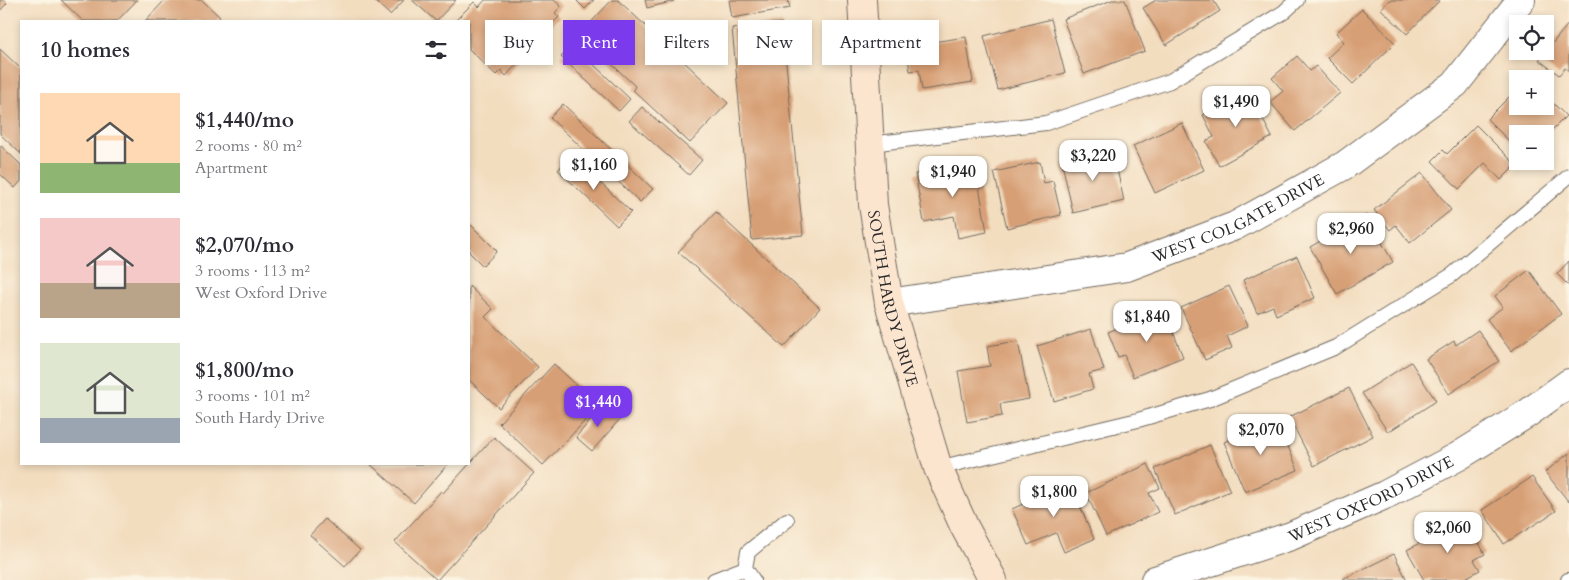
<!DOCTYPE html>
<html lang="en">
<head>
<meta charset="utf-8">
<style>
	:root { --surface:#fff; --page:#f2f2f3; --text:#2b2b33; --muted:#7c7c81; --accent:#7c3aed }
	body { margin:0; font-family:Cardo,serif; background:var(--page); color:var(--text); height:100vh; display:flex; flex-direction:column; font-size:19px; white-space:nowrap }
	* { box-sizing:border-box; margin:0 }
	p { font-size:16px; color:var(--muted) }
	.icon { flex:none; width:28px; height:28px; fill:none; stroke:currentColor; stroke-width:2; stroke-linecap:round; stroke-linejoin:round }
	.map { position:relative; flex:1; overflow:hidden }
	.panel { position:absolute; left:20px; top:20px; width:450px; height:445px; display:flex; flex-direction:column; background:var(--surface); border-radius:0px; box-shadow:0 2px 8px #0003 }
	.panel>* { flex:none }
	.guide { position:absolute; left:485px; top:20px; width:475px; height:45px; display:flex; gap:10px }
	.controls { position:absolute; left:1509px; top:15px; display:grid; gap:10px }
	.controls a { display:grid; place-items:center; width:45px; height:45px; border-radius:0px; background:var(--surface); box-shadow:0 2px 8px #0003; font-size:25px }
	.price { position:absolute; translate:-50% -42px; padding:0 11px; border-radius:10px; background:#fff; color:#222; font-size:16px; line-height:32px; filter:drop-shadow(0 1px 2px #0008) }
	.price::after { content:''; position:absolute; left:50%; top:30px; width:15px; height:11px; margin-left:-8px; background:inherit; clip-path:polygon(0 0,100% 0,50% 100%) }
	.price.selected { background:var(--accent); color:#fff }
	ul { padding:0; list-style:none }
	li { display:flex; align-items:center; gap:15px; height:125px; padding:0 20px }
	li span { display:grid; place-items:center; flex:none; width:140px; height:100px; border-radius:0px; color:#555 }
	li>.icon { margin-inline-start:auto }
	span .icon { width:60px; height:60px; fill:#fffc; stroke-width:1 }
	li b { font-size:21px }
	h2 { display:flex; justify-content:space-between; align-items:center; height:60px; padding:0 20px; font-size:21px }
	.tag { padding:0 18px; border-radius:0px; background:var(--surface); box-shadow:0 2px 8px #0003; font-size:18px; line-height:45px }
	.tag.selected { background:var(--accent); color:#fff }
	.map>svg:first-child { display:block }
</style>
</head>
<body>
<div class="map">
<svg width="1569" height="580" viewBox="0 0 1569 580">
	<rect width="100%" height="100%" fill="#fcf5e5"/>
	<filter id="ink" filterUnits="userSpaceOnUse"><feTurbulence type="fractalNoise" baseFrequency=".02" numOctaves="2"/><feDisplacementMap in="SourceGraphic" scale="10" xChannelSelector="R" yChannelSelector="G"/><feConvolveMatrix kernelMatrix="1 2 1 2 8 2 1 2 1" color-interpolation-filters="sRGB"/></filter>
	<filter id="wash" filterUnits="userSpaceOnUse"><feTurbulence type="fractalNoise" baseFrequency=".0096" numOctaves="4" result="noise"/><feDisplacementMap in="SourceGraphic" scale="20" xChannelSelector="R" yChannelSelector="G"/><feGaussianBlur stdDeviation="1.12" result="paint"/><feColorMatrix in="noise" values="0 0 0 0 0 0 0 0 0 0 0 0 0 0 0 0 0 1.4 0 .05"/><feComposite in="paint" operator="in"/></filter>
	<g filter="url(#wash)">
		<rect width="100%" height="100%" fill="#f3ddbf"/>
		<g id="blocks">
			<path fill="#d79f74" d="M0 0H4L7 3 0 11Z
				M61 0H137L117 21H83Z
				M165 0H202L220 17 216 21H145Z
				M374 0H404L390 15Z
				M412 0H456L436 21Z
				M485 0H554L561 6 555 13 559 17 538 38 534 35 522 48 528 52 506 76 501 70 496 75 469 49V21H455L474 2 479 7Z
				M576 0H594L585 9Z
				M612 0H618L728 103 690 143 633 90 635 86 580 34Z
				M645 0H673L674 1 647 8Z
				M729 0H788L790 8 732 18Z
				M1112 0H1125L1145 51 1084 74 1063 19Z
				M1156 0H1213L1220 11 1166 45 1143 8Z
				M1389 0H1440L1407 34 1381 9Z
				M1362 9 1395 43 1353 84 1327 58 1344 42 1336 33Z
				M1051 19 1065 73 998 90 984 36Z
				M782 23 803 235 752 240 732 28Z
				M1569 23V71L1565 68 1559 75 1539 60Z
				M966 37 973 82 922 90 919 70 910 71 906 46Z
				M573 45 630 99 619 111 561 57Z
				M0 49 21 69V154L0 134Z
				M1297 56 1310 71 1316 66 1340 93 1295 131 1270 102 1283 91 1272 78Z
				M1518 88V106H1545V95L1566 116 1545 137V134H1518V145L1515 147 1487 119Z
				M1248 91 1272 137 1219 166 1206 141 1214 137 1203 115Z
				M563 104 653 189 640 202 550 118Z
				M642 107 702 160 689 175 629 121Z
				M1182 123 1204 170 1155 193 1133 146Z
				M1476 125 1516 165 1501 180 1485 163 1459 189 1432 161 1443 150 1447 154Z
				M0 145 21 165V181L15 188 0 174Z
				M1113 151 1124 201 1073 213 1062 163Z
				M571 155 631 212 617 226 558 170Z
				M1040 162 1044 183 1053 181 1061 215 1007 228 994 172Z
				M975 163 987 232 958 238 954 216 924 222 915 174Z
				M1422 173 1451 210 1410 243 1396 225 1390 230 1374 210Z
				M716 212 820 308 784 347 678 252Z
				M1366 215 1393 262 1337 294 1310 247Z
				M469 223 497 251 483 266 469 252Z
				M1297 256 1315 298 1276 315 1273 306 1257 313 1243 280Z
				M1569 261V286L1557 274Z
				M1529 270 1561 314 1511 351 1487 319 1503 307 1495 296Z
				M469 286 493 309 485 317 538 367 499 408 469 380Z
				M1229 286 1248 326 1227 336 1232 348 1205 360 1181 308Z
				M1164 309 1183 357 1133 377 1124 355 1118 357 1108 332Z
				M1091 329 1104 370 1089 374 1093 389 1054 401 1037 346Z
				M1478 330 1499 361 1449 394 1426 359 1454 341 1456 345Z
				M1018 341 1029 399 1000 404 1002 416 967 422 958 371 990 366 987 346Z
				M1411 362 1436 401 1388 432 1362 393Z
				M554 364 599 406 543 465 499 423Z
				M1349 388 1373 436 1314 466 1289 417Z
				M604 405 620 419 592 451 576 437Z
				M1277 420 1298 470 1245 492 1224 442Z
				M494 437 534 473 437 580 395 542 441 491 443 493Z
				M1210 445 1230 491 1175 515 1155 469Z
				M1569 453V502L1545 472Z
				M370 464H448L414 503Z
				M1148 464 1160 488 1149 493 1158 512 1106 536 1086 493Z
				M1532 477 1556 511 1504 544 1482 510Z
				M1053 483 1057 492 1071 485 1094 539 1064 552 1056 533 1028 545 1012 509 1032 500 1029 493Z
				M1465 518 1485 554 1474 560 1480 570 1462 580H1424L1407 550Z
				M325 519 360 550 345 566 310 535Z
				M1394 554 1407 580H1344L1343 579Z"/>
		</g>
	</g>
	<g filter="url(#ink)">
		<use href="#blocks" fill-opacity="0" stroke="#71695f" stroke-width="1"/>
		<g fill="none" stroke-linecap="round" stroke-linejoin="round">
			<defs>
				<path id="lane" d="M870 144 1046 123 1170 81 1284 12 1297 0
					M938 468 1138 420 1210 399 1336 347 1452 275 1569 176
					M714 580 745 568
					M753 580 745 568 748 552 787 520
					M1568 580H1569"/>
				<g id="street">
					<path id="s1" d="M889 303 1127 267 1235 226 1345 165 1455 84 1521 0"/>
					<path id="s2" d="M1155 580 1291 536 1385 495 1459 456 1528 413 1569 383"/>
				</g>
				<g id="secondary">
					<path id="s3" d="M862 0 873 205 889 303 938 468 964 526 993 580"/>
				</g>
			</defs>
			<use href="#lane" stroke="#71695f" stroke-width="16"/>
			<use href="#street" stroke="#71695f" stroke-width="30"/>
			<use href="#secondary" stroke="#71695f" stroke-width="30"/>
			<use href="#lane" stroke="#fff" stroke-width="14"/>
			<use href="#street" stroke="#fff" stroke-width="28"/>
			<use href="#secondary" stroke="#fce5cf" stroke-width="28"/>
		</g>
	</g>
	<g text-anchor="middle" stroke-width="4.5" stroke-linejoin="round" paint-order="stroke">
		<g font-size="16" fill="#2b2b2b" stroke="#fcf5e5">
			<text dy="6" stroke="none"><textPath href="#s1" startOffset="362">WEST COLGATE DRIVE</textPath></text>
			<text dy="6" stroke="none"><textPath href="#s3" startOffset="301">SOUTH HARDY DRIVE</textPath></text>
			<text dy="6" stroke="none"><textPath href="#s2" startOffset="231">WEST OXFORD DRIVE</textPath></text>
		</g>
	</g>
</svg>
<div class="controls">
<a><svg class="icon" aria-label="locate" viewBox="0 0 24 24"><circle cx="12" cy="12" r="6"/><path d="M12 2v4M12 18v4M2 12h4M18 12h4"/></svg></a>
<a>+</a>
<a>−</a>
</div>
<b class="price" style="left:1236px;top:128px">$1,490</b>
<b class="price" style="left:1093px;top:182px">$3,220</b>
<b class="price" style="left:594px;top:191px">$1,160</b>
<b class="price" style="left:953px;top:198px">$1,940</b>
<b class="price" style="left:1351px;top:255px">$2,960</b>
<b class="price" style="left:1147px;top:343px">$1,840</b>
<b class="price selected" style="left:598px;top:428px">$1,440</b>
<b class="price" style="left:1261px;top:456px">$2,070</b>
<b class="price" style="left:1054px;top:518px">$1,800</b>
<b class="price" style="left:1448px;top:554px">$2,060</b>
<div class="guide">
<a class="tag">Buy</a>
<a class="tag selected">Rent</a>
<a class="tag">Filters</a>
<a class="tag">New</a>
<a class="tag">Apartment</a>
</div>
<section class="panel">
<h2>10 homes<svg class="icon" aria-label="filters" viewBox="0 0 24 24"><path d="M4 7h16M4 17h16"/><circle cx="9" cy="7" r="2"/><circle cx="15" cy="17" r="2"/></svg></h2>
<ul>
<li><span style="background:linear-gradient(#ffd9b3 70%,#8fb573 0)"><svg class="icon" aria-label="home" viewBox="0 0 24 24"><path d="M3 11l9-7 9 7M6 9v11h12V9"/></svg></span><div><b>$1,440/mo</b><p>2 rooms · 80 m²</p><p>Apartment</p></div></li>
<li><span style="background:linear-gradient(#f6c9c9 65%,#b9a48a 0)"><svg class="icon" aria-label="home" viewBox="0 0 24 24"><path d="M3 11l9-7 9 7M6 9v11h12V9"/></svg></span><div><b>$2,070/mo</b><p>3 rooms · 113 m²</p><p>West Oxford Drive</p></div></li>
<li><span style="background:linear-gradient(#dfe7d0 75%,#9aa5b1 0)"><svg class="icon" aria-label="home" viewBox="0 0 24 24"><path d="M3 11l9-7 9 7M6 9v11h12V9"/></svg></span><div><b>$1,800/mo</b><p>3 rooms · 101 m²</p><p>South Hardy Drive</p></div></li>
</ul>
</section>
</div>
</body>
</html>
